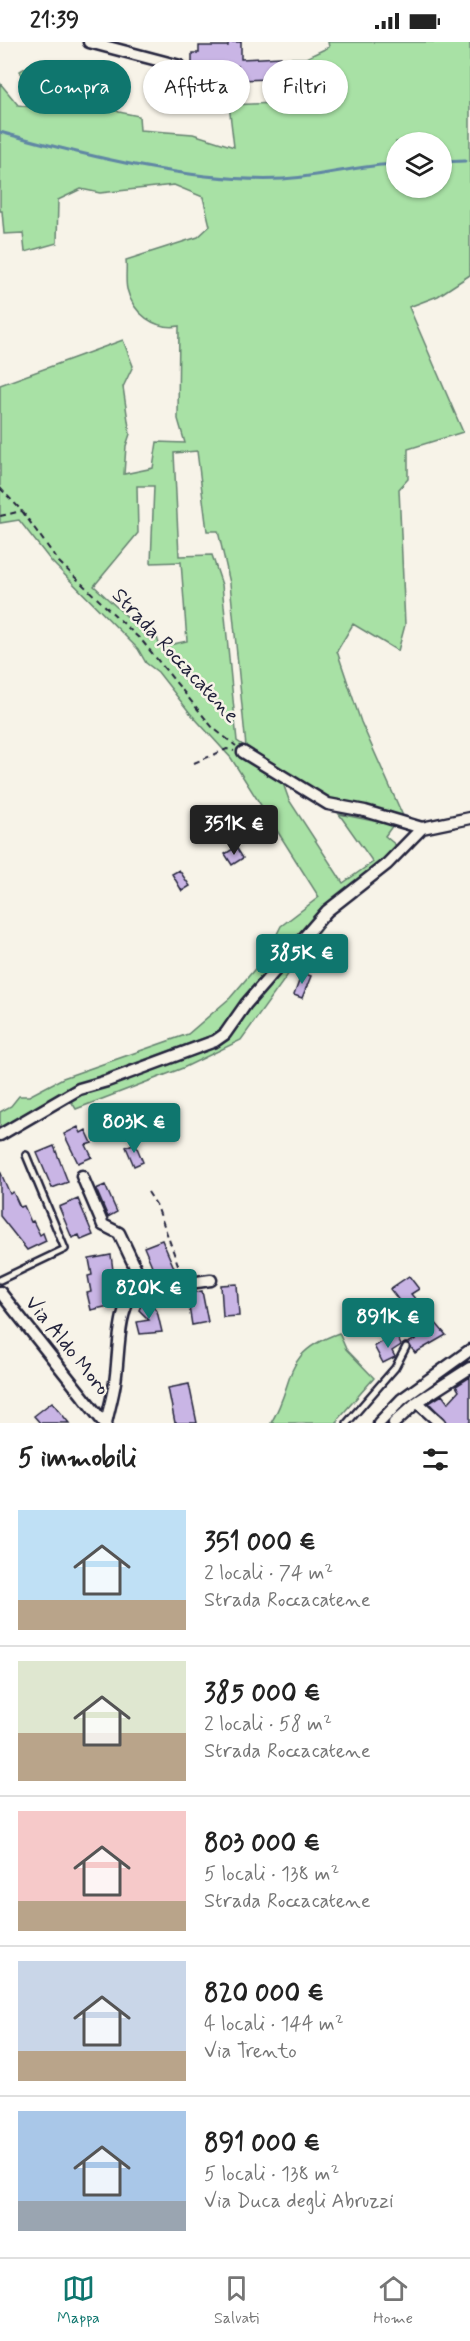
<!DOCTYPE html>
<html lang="it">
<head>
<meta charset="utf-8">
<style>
	:root { --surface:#fff; --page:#f2f2f2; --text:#222; --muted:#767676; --line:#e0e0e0; --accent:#0f766e }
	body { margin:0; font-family:Mynerve,sans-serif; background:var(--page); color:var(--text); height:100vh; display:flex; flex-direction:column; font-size:22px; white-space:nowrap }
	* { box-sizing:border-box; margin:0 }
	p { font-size:20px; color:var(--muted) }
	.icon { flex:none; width:33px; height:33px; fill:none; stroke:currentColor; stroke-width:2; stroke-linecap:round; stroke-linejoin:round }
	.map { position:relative; height:1381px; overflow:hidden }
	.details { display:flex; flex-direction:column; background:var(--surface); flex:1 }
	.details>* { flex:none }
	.top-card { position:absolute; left:18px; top:18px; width:435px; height:54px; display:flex; gap:12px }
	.controls { position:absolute; left:386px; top:90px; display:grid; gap:12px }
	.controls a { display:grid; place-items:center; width:66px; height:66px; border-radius:50%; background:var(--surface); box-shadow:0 2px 4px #0004; font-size:30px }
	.price { position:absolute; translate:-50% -51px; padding:0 14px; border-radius:6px; background:var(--accent); color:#fff; font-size:20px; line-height:39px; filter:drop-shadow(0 2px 3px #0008) }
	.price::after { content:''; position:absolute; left:50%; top:36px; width:18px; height:14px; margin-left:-9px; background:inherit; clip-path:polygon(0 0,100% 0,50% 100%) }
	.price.active { background:#222; color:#fff }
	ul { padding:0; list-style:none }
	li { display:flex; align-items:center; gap:18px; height:150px; padding:0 18px }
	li+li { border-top:2px solid var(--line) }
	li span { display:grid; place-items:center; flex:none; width:168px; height:120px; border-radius:0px; color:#555 }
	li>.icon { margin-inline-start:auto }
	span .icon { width:72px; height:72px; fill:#fffc; stroke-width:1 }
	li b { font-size:26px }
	h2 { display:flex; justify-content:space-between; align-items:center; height:72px; padding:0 18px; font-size:26px }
	.chip { padding:0 21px; border-radius:27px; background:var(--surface); box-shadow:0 2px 4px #0004; font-size:21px; line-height:54px }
	.chip.active { background:var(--accent); color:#fff }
	.status { display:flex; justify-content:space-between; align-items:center; height:42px; padding:0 30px; background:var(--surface); direction:ltr }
	.status svg { height:16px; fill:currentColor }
	.tab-bar { display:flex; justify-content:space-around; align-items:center; height:84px; border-top:2px solid var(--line); background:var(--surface); font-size:16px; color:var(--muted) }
	.tab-bar a { display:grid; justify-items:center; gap:3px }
	.tab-bar .active { color:var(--accent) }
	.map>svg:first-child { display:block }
</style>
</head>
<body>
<div class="status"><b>21:39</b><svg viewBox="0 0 49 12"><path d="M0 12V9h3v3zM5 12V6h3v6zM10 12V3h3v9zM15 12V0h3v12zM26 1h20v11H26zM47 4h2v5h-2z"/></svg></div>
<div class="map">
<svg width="470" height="1381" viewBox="0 0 470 1381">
	<rect width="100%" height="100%" fill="#f7f3e8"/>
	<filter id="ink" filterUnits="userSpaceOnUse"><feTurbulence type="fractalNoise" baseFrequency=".0167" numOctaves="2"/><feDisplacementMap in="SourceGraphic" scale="12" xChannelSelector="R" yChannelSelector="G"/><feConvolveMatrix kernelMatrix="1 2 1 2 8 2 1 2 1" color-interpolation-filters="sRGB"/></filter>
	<g filter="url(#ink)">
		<path fill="#a8e1a5" stroke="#658270" stroke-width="1.5" fill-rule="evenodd" d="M328 0H470V233L438 254 409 265 463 390 408 407V437L399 447 405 583 398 609 353 582 337 609 361 680 403 774 332 758 279 730 289 758 343 841 373 820 339 772 393 783 385 794 398 805 326 867 223 989 78 1042 0 1086V1070L11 1064 19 1054H29L63 1036 188 992 230 956 266 914 281 884 319 855 231 716 190 671 158 630 146 621 138 607 51 519 19 478 0 481V343L123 298 133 324 123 345 130 392 126 404 124 432 153 426 157 400 185 401 178 377 179 284C155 288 133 272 127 247 125 238 127 227 126 218L198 195 210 184 203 155 174 143 100 151 81 147 58 158 57 201 25 210 23 191 4 192 2 169H0V41L18 63 37 66 20 29 27 25 54 54 74 69 83 52 119 70 139 74 140 88 193 92 234 105 229 63 297 60 285 16H306L329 5ZM396 100H441V146H396ZM197 409 207 489H218L230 541 246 705 237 699 222 543 212 513 179 514 174 411ZM137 444H154L151 521 181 520 187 599 160 605 153 582 137 584 94 544 138 491Z
			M326 874 325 881 241 998 183 1026 76 1067 69 1056 215 1001Z
			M339 1291 346 1307 374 1336 338 1377V1381H271C297 1337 280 1312 339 1291Z"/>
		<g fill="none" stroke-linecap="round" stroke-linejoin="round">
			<path stroke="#6087a4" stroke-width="3" d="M0 90C87 114 193 141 283 137 321 135 358 123 396 122
				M441 120 465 119"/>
		</g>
		<path fill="#c9b5e5" stroke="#22223b" stroke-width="1.5" d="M228 0H241V17L281 15 283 24 279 25 286 49 276 50 273 37 239 38 238 24 192 25V11H199V4H228Z
			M236 805 243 816 232 823 225 812Z
			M179 828 190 844 182 849 172 832Z
			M302 931 311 934 302 956 294 953Z
			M78 1085 81 1091 86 1088 92 1101 86 1103 92 1115 78 1121 64 1092Z
			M135 1101 143 1120 134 1124 126 1105Z
			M54 1104 68 1140 52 1146 37 1111Z
			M0 1129 10 1152 13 1150 20 1165 24 1164 31 1180 33 1179 40 1193 43 1191 46 1199 27 1208 0 1174Z
			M105 1143 117 1170 108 1175 96 1147Z
			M78 1157 93 1193 81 1198 79 1193 72 1196 59 1165Z
			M162 1198 178 1235 167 1237 163 1227 155 1231 144 1205Z
			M111 1213 114 1236 110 1237 109 1242 111 1253 107 1258 109 1264 91 1268 87 1251 91 1250 88 1234 92 1233 89 1217Z
			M409 1234 419 1247 411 1252 446 1293 415 1311 408 1301 425 1292 390 1247Z
			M237 1242 239 1274 223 1275 221 1243Z
			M202 1249 208 1280 192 1283 187 1252Z
			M148 1260 157 1269 162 1290 140 1292 137 1280 149 1278 139 1268 142 1261Z
			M396 1293 401 1303 392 1309 395 1315 383 1321 374 1304Z
			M470 1335V1381H447L429 1361 442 1353 448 1361 459 1349 456 1344Z
			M189 1342 197 1381H175L168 1346Z
			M52 1360 69 1381H40L34 1374Z"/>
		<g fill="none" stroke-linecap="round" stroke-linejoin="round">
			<defs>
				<path id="lane" d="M0 1238 65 1207 26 1113
					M347 1381 395 1326 406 1305"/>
				<path id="street" d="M89 0 180 24
					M243 710 328 762 365 769 422 786
					M0 1093 79 1047 107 1039 215 999 225 992 246 962 327 869 387 822 422 786 470 776
					M82 1134 103 1183 119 1191 145 1246
					M0 1250 104 1381
					M417 1360 440 1381
					M106 1381C109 1367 113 1354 115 1340 119 1318 117 1267 134 1251 138 1247 199 1240 211 1238
					M379 1381 402 1357 470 1308
					M394 1381 417 1360 470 1326"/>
			</defs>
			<use href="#lane" stroke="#22223b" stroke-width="10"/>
			<use href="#street" stroke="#22223b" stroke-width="15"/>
			<path stroke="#22223b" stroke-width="2" stroke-dasharray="6 4.5" stroke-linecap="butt" d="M0 446 22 469 59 520 143 600 213 686 236 704
				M0 474 22 469
				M194 721 227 707 234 709
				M148 1150 157 1164 181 1231"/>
			<use href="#lane" stroke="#f7f3e8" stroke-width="5"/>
			<use href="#street" stroke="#f7f3e8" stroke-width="10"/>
		</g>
	</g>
	<g text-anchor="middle" stroke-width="5" stroke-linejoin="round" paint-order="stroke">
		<g font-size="21" fill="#22223b" stroke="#f7f3e8">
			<text transform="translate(176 613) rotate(47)" y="7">Strada Roccacatene</text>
			<text transform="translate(68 1303) rotate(51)" y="7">Via Aldo Moro</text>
		</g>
	</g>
</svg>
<div class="controls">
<a><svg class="icon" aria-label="layers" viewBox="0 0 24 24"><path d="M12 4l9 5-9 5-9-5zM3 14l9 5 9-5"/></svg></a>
</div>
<b class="price active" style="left:234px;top:814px">351K €</b>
<b class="price" style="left:302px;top:943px">385K €</b>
<b class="price" style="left:134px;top:1112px">803K €</b>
<b class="price" style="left:149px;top:1278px">820K €</b>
<b class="price" style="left:388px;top:1307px">891K €</b>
<div class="top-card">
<a class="chip active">Compra</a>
<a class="chip">Affitta</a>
<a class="chip">Filtri</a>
</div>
</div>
<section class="details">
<h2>5 immobili<svg class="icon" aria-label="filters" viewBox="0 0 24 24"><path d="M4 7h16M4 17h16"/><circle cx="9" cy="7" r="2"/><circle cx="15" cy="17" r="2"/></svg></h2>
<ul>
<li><span style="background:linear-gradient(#bfe0f5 75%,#b9a48a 0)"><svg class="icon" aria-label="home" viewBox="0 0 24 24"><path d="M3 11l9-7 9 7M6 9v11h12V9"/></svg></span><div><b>351 000 €</b><p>2 locali · 74 m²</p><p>Strada Roccacatene</p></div></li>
<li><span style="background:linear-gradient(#dfe7d0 60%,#b9a48a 0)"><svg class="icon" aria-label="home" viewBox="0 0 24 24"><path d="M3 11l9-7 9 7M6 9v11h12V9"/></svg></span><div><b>385 000 €</b><p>2 locali · 58 m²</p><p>Strada Roccacatene</p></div></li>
<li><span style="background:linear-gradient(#f6c9c9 75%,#b9a48a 0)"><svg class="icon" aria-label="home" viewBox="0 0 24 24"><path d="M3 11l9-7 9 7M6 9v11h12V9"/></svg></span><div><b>803 000 €</b><p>5 locali · 138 m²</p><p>Strada Roccacatene</p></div></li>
<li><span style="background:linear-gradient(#c9d6e8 75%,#b9a48a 0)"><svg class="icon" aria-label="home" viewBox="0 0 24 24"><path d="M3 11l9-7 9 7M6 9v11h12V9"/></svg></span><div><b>820 000 €</b><p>4 locali · 144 m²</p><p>Via Trento</p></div></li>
<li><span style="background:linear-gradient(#a9c7e8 75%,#9aa5b1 0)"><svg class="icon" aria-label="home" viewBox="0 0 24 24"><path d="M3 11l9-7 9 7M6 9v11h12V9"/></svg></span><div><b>891 000 €</b><p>5 locali · 138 m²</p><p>Via Duca degli Abruzzi</p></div></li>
</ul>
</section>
<nav class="tab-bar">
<a class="active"><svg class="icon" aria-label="map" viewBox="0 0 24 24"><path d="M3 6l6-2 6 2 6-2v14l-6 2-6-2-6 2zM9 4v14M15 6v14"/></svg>Mappa</a>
<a><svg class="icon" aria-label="saved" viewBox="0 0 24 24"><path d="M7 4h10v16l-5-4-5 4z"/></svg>Salvati</a>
<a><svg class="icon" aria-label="home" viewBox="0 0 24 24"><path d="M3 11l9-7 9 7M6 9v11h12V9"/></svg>Home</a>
</nav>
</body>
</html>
